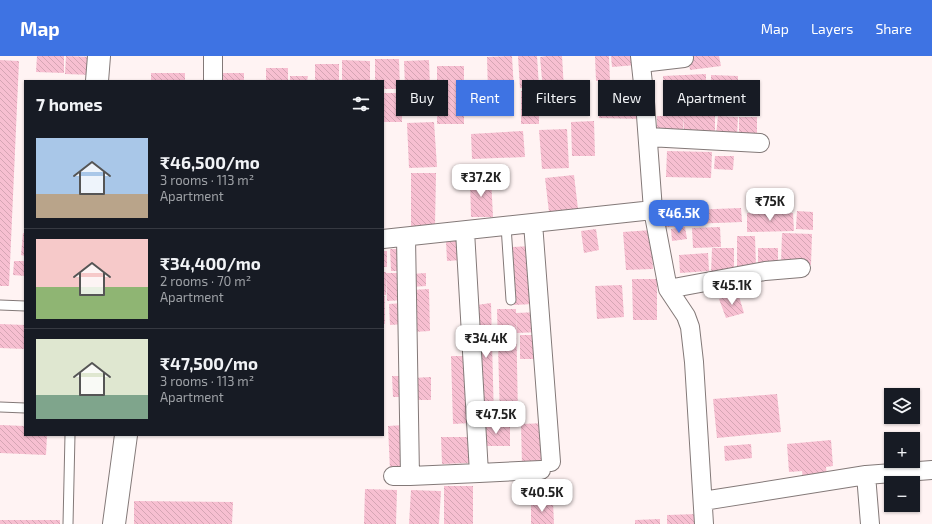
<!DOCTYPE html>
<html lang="en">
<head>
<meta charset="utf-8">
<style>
	:root { --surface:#171b24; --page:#242831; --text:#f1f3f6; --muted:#9ea1a6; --line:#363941; --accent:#3e73e3 }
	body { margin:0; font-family:"Exo 2",sans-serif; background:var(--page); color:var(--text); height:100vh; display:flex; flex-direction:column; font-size:15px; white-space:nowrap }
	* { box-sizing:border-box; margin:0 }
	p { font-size:13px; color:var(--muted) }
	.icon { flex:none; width:22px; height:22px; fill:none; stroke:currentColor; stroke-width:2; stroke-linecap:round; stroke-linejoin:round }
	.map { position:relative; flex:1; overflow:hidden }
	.sheet { position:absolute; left:24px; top:24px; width:360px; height:356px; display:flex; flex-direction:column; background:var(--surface); border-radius:0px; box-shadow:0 1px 3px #0004 }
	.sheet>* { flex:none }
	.banner { position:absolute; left:396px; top:24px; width:380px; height:36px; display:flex; gap:8px }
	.tools { position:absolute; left:884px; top:332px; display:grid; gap:8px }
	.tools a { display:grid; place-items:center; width:36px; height:36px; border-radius:0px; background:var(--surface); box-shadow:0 1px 3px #0004; font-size:20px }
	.price { position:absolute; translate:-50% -34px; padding:0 9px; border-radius:8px; background:#fff; color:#222; font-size:13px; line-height:26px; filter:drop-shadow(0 1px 2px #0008) }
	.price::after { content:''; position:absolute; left:50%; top:24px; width:12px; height:9px; margin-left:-6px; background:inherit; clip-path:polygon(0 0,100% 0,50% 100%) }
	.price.current { background:var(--accent); color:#fff }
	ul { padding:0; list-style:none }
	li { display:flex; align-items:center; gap:12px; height:100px; padding:0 12px }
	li+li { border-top:1px solid var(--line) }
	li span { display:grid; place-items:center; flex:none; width:112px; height:80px; border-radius:0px; color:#555 }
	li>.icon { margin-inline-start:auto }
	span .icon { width:48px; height:48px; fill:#fffc; stroke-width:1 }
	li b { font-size:17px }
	h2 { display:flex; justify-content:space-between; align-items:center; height:48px; padding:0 12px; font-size:17px }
	.tag { padding:0 14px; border-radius:0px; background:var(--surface); box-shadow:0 1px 3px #0004; font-size:14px; line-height:36px }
	.tag.current { background:var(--accent); color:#fff }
	header { display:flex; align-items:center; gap:24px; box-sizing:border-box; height:56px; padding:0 20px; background:var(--accent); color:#fff }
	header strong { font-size:19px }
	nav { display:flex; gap:22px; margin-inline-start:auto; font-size:14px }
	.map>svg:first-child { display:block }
</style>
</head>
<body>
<header>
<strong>Map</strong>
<nav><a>Map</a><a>Layers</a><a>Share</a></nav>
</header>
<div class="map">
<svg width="932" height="468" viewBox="0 0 932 468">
	<defs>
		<pattern id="building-back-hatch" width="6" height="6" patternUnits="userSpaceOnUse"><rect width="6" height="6" fill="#f7bfd1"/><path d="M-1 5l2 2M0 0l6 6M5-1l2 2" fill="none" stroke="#d5a5b4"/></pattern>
	</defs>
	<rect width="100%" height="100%" fill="#fff3f3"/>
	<path fill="url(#building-back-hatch)" d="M37 0H64V17L36 16Z
		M66 0 93 1 92 19 65 18Z
		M512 0 514 35 488 36 487 1Z
		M518 0H537L539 31 520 32Z
		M547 0H562L564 33 543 35 540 1Z
		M595 0H609L610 25H596Z
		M611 0H635L636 9 612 11Z
		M688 0H719L721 10 690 14Z
		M375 3H399L400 33H383V25H375Z
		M0 4 19 5 9 230H0Z
		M342 4 370 5V25H342Z
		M429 4 431 56 406 58 404 5Z
		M315 8H339V25H315Z
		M437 10H464V68H437Z
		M266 12H288V25H266Z
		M151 17H185V25H151Z
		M222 17H244V25H222Z
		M706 18V46L664 47 663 20Z
		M711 19 738 20V39H711Z
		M290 20H308L307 25H290Z
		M521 35H539V68H521Z
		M383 37H402V66H383Z
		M580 37 581 51 555 53 554 39Z
		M600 37 641 38 640 63 599 62Z
		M684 59 715 60V80H684Z
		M657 60H684L683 78H657Z
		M718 60 738 61 737 80 716 79Z
		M739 61H757V80L739 79Z
		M594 65 595 100H572L571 66Z
		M434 66 437 111 409 112 407 67Z
		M567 73 569 112 542 113 539 74Z
		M523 75 525 101 472 103 471 78Z
		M667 95 712 96 711 122 666 121Z
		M715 100H734L733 114 714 113Z
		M411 117H436L435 170H411Z
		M574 119 578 153 549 156 545 122Z
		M491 122 493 161H471L470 123Z
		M741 152 742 166 690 168 689 154Z
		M682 155 683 170 666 171 665 156Z
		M797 155 813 156V174L796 173Z
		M747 157H793L794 175 747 176Z
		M685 171 687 183 672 185 671 173Z
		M720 171 721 191 693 192 692 172Z
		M596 173 599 194 584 197 581 175Z
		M651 174 653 213 626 214 623 176Z
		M23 177H25V200L21 199Z
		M782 177 812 178 811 209 781 208Z
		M737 180H755L756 212 737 213Z
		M461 184 462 204 447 205 446 185Z
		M531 190 533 248 514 249 513 191Z
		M712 192H734V217L711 218Z
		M758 192H778V210L758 209Z
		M390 193H405L406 215H391Z
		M383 195H387V211H383Z
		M708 197 709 215 680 217 679 199Z
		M14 205H25V220L13 219Z
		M383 216H386V239H383Z
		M386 217H405V244L387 245Z
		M426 217V230L411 231V218Z
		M632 223H657V264H633Z
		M622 229 624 261 597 263 595 230Z
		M429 233 430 275 413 276 412 234Z
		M738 237 744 257 726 262 719 243Z
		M385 240V268H383V241Z
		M403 247 404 268 390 269 389 248Z
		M491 247 494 364H484L477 249Z
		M497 253H516L518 361 500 362Z
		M539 256V276L517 277 516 257Z
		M0 268 25 269V293L0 292Z
		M520 279H539L540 303H520Z
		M451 300H469L470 367 453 368Z
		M392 320H408V341H393Z
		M431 321V344H413L412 322Z
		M777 338 781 376 717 382 713 343Z
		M547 367 548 410H522L521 368Z
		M482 368H510V390H483Z
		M0 369 25 370V379H47L46 399 0 397Z
		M404 369 405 414H390L388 370Z
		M441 381H468L469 407 442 408Z
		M831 384 833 410 826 411 827 420 803 423 802 415 789 416 787 388Z
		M751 388 752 402 725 405 724 390Z
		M444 430H473V468H444Z
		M365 433 397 434 396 468H364Z
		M411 434 441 435 439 468H409Z
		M134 445 233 446 232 468H134Z
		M553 446 554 468H531V447Z
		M698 458V468H667V459Z
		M660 463V468H635V464Z
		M0 464H60V468H0Z"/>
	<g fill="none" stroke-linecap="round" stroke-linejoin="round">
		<defs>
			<path id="lane" d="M506 170 511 244
				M0 249 25 250
				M0 351 25 352
				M68 468 70 379"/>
			<path id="street" d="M213 0V25
				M640 0 645 46 653 154 668 233 686 260 690 271 694 306 704 468
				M641 7 684 2
				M648 81 760 87
				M533 167 551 406
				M383 183 653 154
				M668 233 765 215 801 212
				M479 417 541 414
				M866 419 870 468
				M393 420H410L406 181
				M410 420 479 417 465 175
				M703 445 866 419 932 414"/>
			<path id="secondary" d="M97 25 99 0
				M114 468 126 379"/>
		</defs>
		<use href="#lane" stroke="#837978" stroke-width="11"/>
		<use href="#street" stroke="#837978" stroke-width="20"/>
		<use href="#secondary" stroke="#837978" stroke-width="24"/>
		<use href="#lane" stroke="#fff" stroke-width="9"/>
		<use href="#street" stroke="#fff" stroke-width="18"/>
		<use href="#secondary" stroke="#fff" stroke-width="22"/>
	</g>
</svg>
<div class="tools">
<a><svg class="icon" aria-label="layers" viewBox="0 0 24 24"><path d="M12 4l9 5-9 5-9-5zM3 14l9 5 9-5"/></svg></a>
<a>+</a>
<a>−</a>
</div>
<b class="price" style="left:481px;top:142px">₹37.2K</b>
<b class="price" style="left:770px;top:166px">₹75K</b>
<b class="price current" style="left:679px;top:178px">₹46.5K</b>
<b class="price" style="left:732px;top:250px">₹45.1K</b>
<b class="price" style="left:486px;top:303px">₹34.4K</b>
<b class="price" style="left:496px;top:379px">₹47.5K</b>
<b class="price" style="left:542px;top:457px">₹40.5K</b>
<div class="banner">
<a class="tag">Buy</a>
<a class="tag current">Rent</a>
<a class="tag">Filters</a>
<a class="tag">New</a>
<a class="tag">Apartment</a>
</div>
<section class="sheet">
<h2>7 homes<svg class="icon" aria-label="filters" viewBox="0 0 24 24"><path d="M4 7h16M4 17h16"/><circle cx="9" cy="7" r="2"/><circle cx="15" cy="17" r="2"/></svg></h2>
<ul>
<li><span style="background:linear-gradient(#a9c7e8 70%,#b9a48a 0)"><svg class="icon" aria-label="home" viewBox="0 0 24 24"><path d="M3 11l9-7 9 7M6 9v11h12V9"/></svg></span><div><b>₹46,500/mo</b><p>3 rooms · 113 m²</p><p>Apartment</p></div></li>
<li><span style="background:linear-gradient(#f6c9c9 60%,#8fb573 0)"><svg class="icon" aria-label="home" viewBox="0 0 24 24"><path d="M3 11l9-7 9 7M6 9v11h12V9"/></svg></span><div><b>₹34,400/mo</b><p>2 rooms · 70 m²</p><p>Apartment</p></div></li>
<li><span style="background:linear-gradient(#dfe7d0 70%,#7fa58c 0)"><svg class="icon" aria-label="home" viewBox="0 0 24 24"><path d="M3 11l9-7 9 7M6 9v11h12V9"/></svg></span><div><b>₹47,500/mo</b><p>3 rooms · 113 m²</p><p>Apartment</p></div></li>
</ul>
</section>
</div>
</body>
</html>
